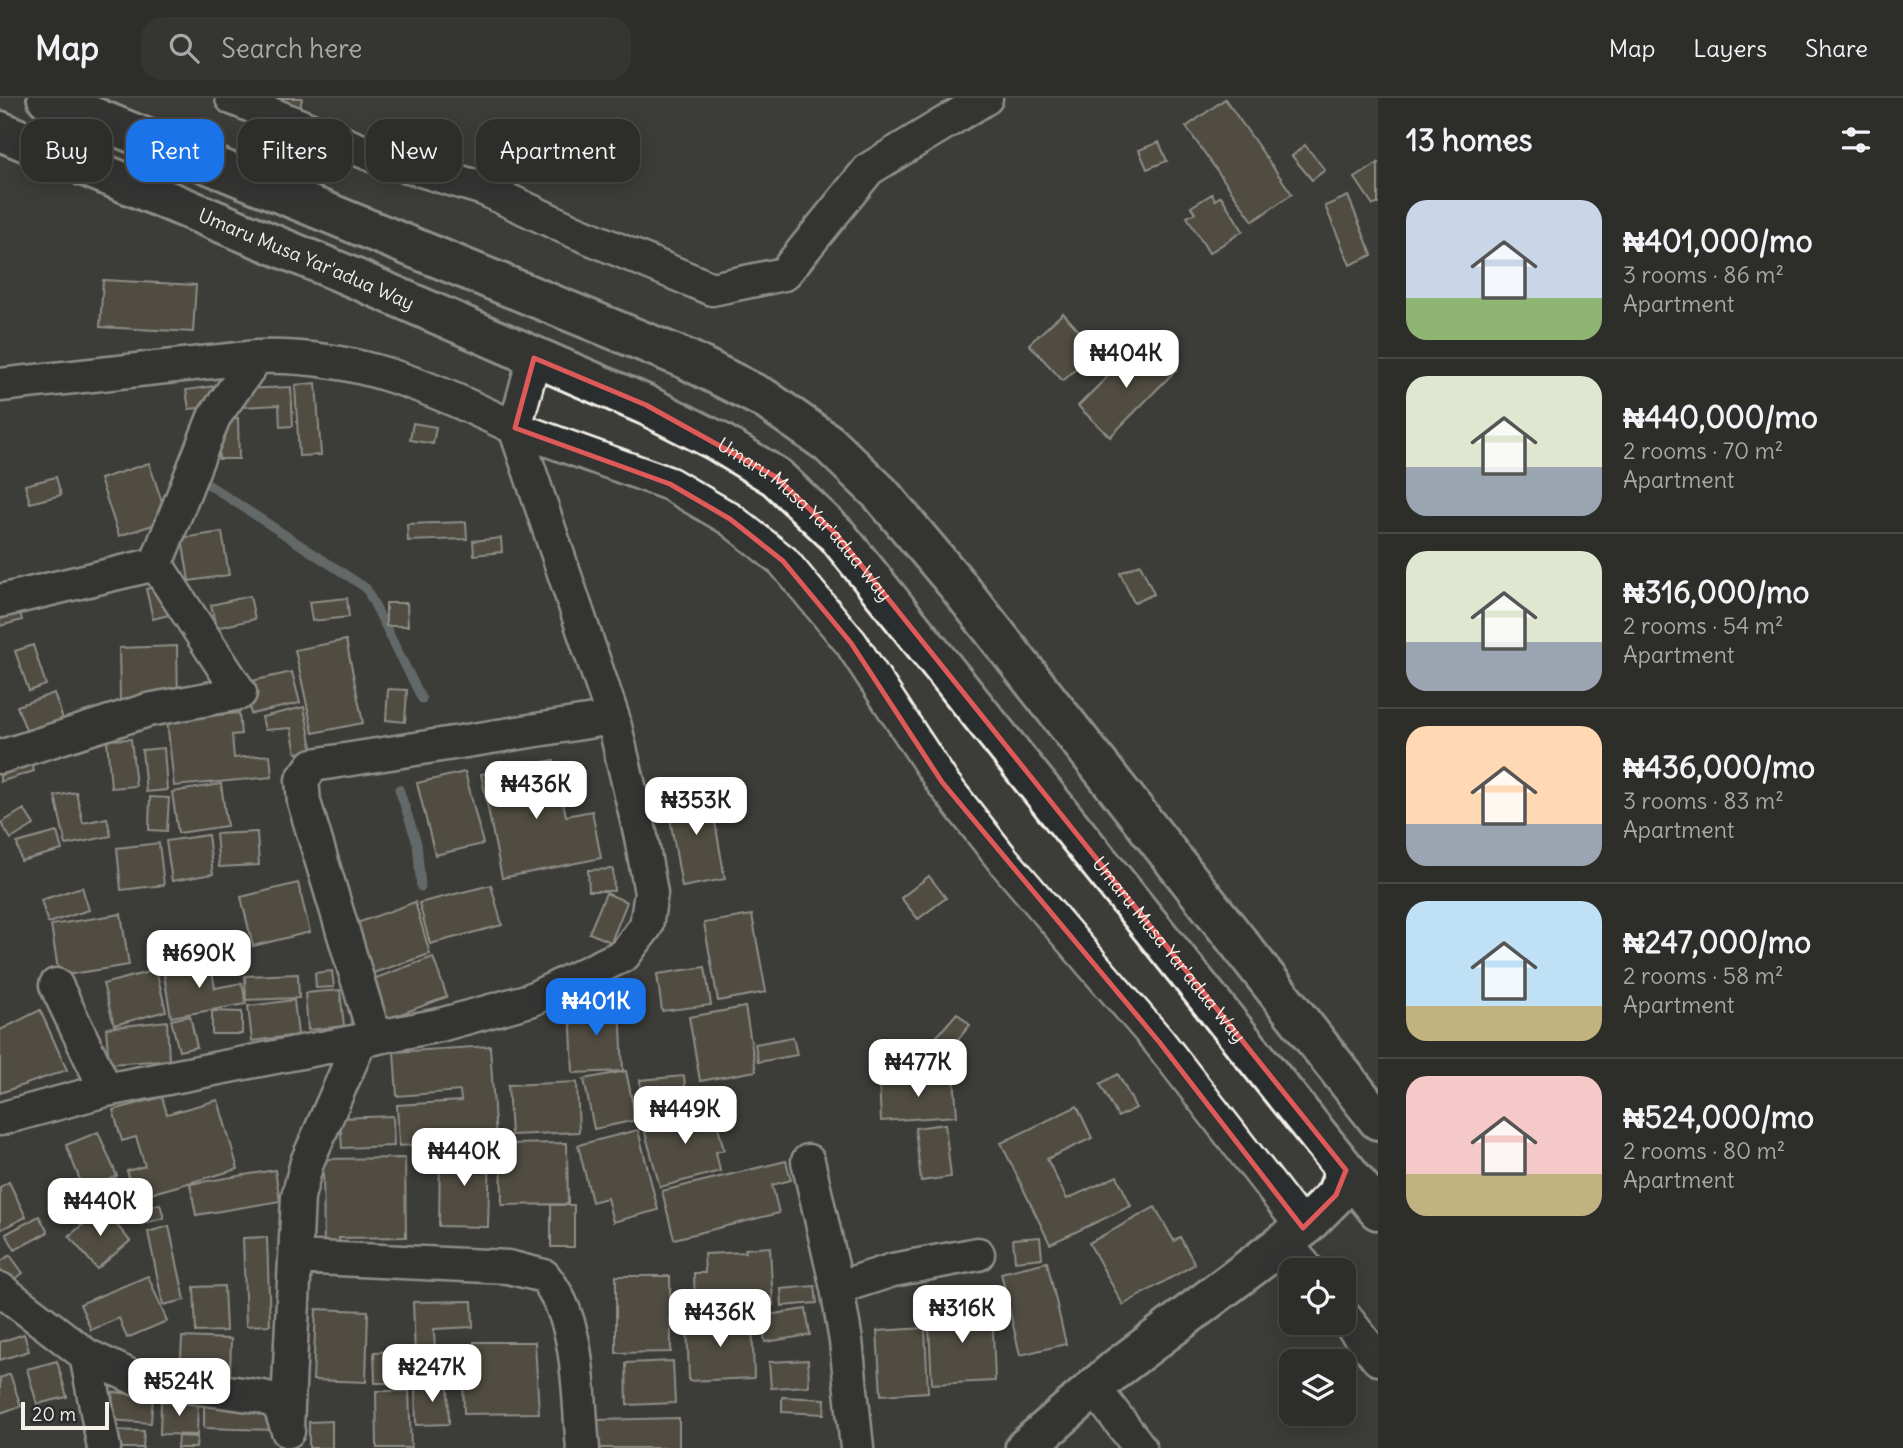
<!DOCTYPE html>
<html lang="en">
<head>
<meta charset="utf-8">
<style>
	:root { --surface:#2d2d2a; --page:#353532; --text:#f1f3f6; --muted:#a7a8a8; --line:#484947; --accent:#1a73e8 }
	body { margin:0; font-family:Delius,sans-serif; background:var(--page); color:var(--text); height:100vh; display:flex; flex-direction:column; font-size:26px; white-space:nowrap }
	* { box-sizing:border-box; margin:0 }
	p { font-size:23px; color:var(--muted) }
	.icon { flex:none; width:38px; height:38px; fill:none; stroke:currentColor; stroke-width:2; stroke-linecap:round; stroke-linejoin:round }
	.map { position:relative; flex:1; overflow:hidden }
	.panel { display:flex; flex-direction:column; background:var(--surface); width:525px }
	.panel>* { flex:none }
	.hud { position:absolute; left:21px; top:21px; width:665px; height:63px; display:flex; gap:14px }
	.fabs { position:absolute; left:1279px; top:1160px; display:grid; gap:14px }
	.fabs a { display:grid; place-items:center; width:77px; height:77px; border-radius:14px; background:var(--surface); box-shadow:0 4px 18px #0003,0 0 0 2px var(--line); font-size:35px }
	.scale { position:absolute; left:21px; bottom:18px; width:88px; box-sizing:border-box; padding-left:7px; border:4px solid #f4f1e8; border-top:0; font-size:19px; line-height:24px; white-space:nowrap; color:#f4f1e8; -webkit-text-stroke:5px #2a2d2e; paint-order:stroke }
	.price { position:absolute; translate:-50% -60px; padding:0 16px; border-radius:14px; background:#fff; color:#222; font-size:23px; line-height:46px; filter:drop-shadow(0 2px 4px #0008) }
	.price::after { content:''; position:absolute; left:50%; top:42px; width:21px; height:16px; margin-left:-10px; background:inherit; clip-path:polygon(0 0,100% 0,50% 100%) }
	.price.current { background:var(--accent); color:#fff }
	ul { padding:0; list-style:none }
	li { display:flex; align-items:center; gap:21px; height:175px; padding:0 28px }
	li+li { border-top:2px solid var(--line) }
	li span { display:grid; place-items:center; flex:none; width:196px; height:140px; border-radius:21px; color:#555 }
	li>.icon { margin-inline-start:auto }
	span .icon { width:84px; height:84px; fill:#fffc; stroke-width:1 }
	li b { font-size:30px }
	h2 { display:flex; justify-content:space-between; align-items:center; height:84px; padding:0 28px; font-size:30px }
	.chip { padding:0 24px; border-radius:21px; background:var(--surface); box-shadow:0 4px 18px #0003,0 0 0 2px var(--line); font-size:24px; line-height:63px }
	.chip.current { background:var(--accent); color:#fff }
	header { display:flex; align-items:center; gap:42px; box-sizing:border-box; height:98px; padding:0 35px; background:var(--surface); border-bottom:2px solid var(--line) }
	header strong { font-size:33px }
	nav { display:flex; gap:38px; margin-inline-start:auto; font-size:24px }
	.search { width:490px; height:63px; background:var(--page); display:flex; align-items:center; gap:18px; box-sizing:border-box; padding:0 24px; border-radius:21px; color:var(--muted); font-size:26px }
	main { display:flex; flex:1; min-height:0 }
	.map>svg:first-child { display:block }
</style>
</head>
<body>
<header>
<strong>Map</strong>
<div class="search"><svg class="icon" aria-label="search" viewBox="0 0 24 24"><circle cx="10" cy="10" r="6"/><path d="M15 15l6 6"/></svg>Search here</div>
<nav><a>Map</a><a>Layers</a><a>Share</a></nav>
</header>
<main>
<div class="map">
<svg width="1378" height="1350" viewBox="0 0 1378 1350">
	<rect width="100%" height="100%" fill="#3c3c38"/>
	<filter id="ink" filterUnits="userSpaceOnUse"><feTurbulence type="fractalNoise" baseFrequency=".0143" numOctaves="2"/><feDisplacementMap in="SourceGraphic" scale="14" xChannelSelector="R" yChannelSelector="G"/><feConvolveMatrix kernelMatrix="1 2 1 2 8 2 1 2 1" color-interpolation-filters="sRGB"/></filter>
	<g filter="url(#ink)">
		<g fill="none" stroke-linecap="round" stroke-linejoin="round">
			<path stroke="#929fa3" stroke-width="9" d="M206 385 366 490 422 601
				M399 691 417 745 421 789"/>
		</g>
		<path fill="#67604f" stroke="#f4f1e8" stroke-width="2" d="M267 0H302L300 11Z
			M1225 1 1292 96 1253 123 1186 29Z
			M1159 44 1167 63 1147 71 1139 52Z
			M1305 47 1325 72 1312 82 1292 58Z
			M1378 65V106L1373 107 1355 80Z
			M1212 96 1215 102 1221 98 1243 133 1209 155 1187 119 1195 115 1191 109Z
			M1348 98 1372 157 1350 167 1325 108Z
			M103 182 196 187 193 234 100 229Z
			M1063 215 1096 252 1063 283 1029 246Z
			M1141 245 1167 270 1172 265 1178 270 1110 339 1078 308Z
			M316 285 321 357 299 358 295 287Z
			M215 288 218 308 189 311 186 292Z
			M291 289 293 328 280 329 279 307 243 309 242 291Z
			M238 320 239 361H219L218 321Z
			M413 325 436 329 433 346 410 342Z
			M149 365 168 422 119 438 100 381Z
			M56 379 61 397 30 405 25 387Z
			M466 424 467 441 408 443 407 426Z
			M222 434 229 477 189 483 182 440Z
			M501 440 502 454 474 457 473 443Z
			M1140 466 1154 496 1134 505 1120 475Z
			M168 485 176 515 153 521 146 491Z
			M250 498 255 521 216 530 211 507Z
			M347 500 349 519 312 523 309 504Z
			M386 505H407L408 528H386Z
			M18 506 22 522 0 528V510Z
			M346 542 363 625 313 635 295 552Z
			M33 547 46 587 29 593 15 553Z
			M177 548 178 602 120 603 119 550Z
			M292 574 300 605 251 616 243 585Z
			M388 591 407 592 405 624 386 622Z
			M54 595 65 627 29 640 17 608Z
			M304 609 313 654 296 655 291 630 265 632 262 619Z
			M239 615 241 636 232 637 234 660 270 657 272 679 174 688 167 622Z
			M131 641 136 688 111 690 107 642Z
			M164 650 167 692 146 694 142 652Z
			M28 655 34 673 0 684V664Z
			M554 662 566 718 592 713 601 760 502 780 481 676Z
			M465 674 483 746 435 757 417 685Z
			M221 686 227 728 178 735 172 694Z
			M709 689 725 781 682 789 666 697Z
			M76 694 83 725 107 720 111 738 66 747 55 698Z
			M150 699 169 700 167 733 149 732Z
			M24 711 34 727 11 741 1 725Z
			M57 734 62 752 21 763 17 745Z
			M257 734 259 767 219 769 216 736Z
			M208 737 213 776 172 783 166 743Z
			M159 745 164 787 121 792 117 750Z
			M613 771 614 793H589L588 772Z
			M929 778 946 800 918 821 901 800Z
			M298 785 310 834 253 848 241 799Z
			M491 787 502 827 430 846 419 805Z
			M82 789 89 812 48 825 41 802Z
			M606 795 627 804 611 844 589 835Z
			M415 804 430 856 364 878 346 829Z
			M121 816 129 867 59 878 51 827Z
			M752 817 766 894 718 903 704 825Z
			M433 859 447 899 379 924 365 884Z
			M210 863 215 890 242 885 246 906 171 919 163 871Z
			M705 869 711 907 662 913 657 876Z
			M156 872 166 913 114 927 103 886Z
			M332 873 334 889 316 890 315 875Z
			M298 876 299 900 246 902 245 878Z
			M340 892 344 928 308 932 305 895Z
			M294 902 298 937 252 943 248 908Z
			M620 906 623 973 573 975 570 907Z
			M745 909 756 973 700 983 689 919Z
			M40 912 67 972 0 995V932Z
			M212 913 242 914V936H212Z
			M957 915 970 927 945 957 931 945Z
			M190 918 197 949 179 953 171 922Z
			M167 923 169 962 109 966 106 930Z
			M793 939 797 957 758 964 755 946Z
			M490 948 496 1041 399 1048 397 1007 461 1003 460 993 397 998 394 954Z
			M626 973 636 1022 594 1031 584 981Z
			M1118 976 1136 1010 1118 1019 1100 986Z
			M684 978 687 1007 642 1011 640 982Z
			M954 978 957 1018 881 1023 879 983Z
			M577 984 579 1034 511 1037 508 987Z
			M162 999 167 1016 218 1002 238 1071 135 1100 127 1073 145 1068 136 1039 122 1043 113 1012Z
			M1077 1008 1092 1040 1047 1061 1067 1101 1117 1078 1131 1108 1050 1146 1001 1045Z
			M713 1009 724 1052 716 1054 720 1073 660 1089 643 1027Z
			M393 1018 394 1048 342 1050 340 1020Z
			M945 1026 951 1079 921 1083 915 1030Z
			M638 1032 658 1112 613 1124 607 1100 592 1104 578 1047Z
			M98 1034 117 1078 84 1092 66 1047Z
			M567 1045 568 1106 502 1107 501 1046Z
			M440 1052 490 1053 488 1129 439 1128Z
			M405 1060 406 1139 339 1140V1159H324L323 1061Z
			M786 1063 791 1082 772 1087 779 1115 674 1141 662 1093Z
			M275 1072 280 1103 196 1117 190 1086Z
			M9 1084 26 1119 0 1132V1089Z
			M160 1106 164 1120 141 1126 137 1112Z
			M551 1107H574V1149H551Z
			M1155 1109 1174 1143 1180 1139 1195 1166 1123 1207 1089 1145Z
			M103 1110 130 1143 97 1171 69 1138Z
			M39 1118 48 1134 15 1152 6 1136Z
			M169 1128 185 1202 163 1207 148 1134Z
			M267 1139 270 1227 246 1228 243 1140Z
			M1040 1139 1042 1160 1015 1163 1013 1141Z
			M770 1149 773 1207 695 1210 694 1175H705L704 1156 746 1154 745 1151Z
			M10 1157 23 1175 5 1188 0 1180V1164Z
			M1047 1164 1066 1246 1020 1257 1001 1175Z
			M148 1178 167 1223 127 1240 119 1220 91 1232 80 1206Z
			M616 1178H670L671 1254 616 1255Z
			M224 1188 226 1233 196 1234 194 1189Z
			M815 1188 817 1205 782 1208 781 1191Z
			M472 1203 473 1229 434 1231 435 1257 415 1258 413 1204Z
			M992 1208 995 1283 932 1286 928 1211Z
			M316 1211 368 1213 366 1284 313 1282Z
			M806 1211 810 1237 765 1244 761 1218Z
			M752 1219 754 1280 689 1283 687 1222Z
			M925 1230 928 1294 881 1297 877 1233Z
			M24 1236 29 1253 0 1262V1244Z
			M182 1239 231 1241 230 1280 180 1279Z
			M474 1244H535L539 1315 464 1316 463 1282H475Z
			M404 1253V1285H375L374 1254Z
			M808 1262 809 1288 771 1290 769 1264Z
			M57 1263 67 1299 37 1306 27 1271Z
			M673 1263 675 1305 627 1307 626 1265Z
			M10 1276 21 1308 0 1315V1280Z
			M448 1285 449 1326 416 1327 415 1286Z
			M376 1293H409L411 1350H377Z
			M113 1294 153 1298 151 1325 110 1322Z
			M782 1299 825 1301 824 1316 782 1314Z
			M161 1303 198 1304 197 1337 160 1336Z
			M204 1308 273 1311V1332L204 1330Z
			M679 1320V1350H598L597 1322Z
			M332 1323V1350H309V1324Z
			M110 1332 144 1333 143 1350H109Z
			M178 1338 197 1339 196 1350H177Z"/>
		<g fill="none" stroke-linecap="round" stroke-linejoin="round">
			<defs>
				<path id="street" d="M232 0 377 59 484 91 571 132 712 191 784 176 869 71 986 0
					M0 287 257 259C356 256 428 288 515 330L534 260
					M156 466 214 319 257 259
					M0 503 156 466
					M0 659 148 612 240 595 156 466
					M56 887 106 992
					M375 940 304 704 302 682 313 667 613 620
					M0 1021 106 992 440 927 530 902 624 857 646 828 651 795 641 739 613 620 515 330 670 386 730 421 783 463 851 545 942 684 1003 762 1160 945 1303 1130
					M808 1063 837 1190
					M1292 1153 1308 1172
					M295 1159 508 1169 544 1178C582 1225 577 1292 583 1350
					M0 1191 86 1257 137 1281 263 1299 279 1306 288 1333
					M1344 1218 1378 1261
					M86 1257 104 1350
					M1104 1303 1140 1350
					M287 1329 298 1099 307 1064 360 943
					M857 1350 846 1243 837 1190 893 1172 978 1156"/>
				<path id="secondary" d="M1025 1350 1116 1271 1303 1130 1336 1097 1346 1072"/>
				<g id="primary">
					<path d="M47 0 686 261 765 301 828 345 880 395 955 484 1378 1022"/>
					<path id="s1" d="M0 33 340 174 646 307 717 343 776 379 837 437 1378 1112"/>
				</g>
			</defs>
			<use href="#street" stroke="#f4f1e8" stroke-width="37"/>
			<use href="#secondary" stroke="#f4f1e8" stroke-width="44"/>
			<use href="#primary" stroke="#f4f1e8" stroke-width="44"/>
			<use href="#street" stroke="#2a2d2e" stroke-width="32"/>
			<use href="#secondary" stroke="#2a2d2e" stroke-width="38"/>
			<use href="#primary" stroke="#2a2d2e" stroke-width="38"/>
		</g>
	</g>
	<path d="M0 0H1378V1350H0ZM534 260 646 307 776 379 837 437 1346 1072 1336 1097 1303 1130 1160 945 942 684 851 545 783 463 730 421 670 386 515 330Z" fill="#3c3c38" fill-opacity=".55" fill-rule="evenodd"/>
	<path fill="none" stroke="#de5a58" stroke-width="5" stroke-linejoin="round" d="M534 260 646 307 776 379 837 437 1346 1072 1336 1097 1303 1130 1160 945 942 684 851 545 783 463 730 421 670 386 515 330Z"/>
	<g text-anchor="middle" stroke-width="5" stroke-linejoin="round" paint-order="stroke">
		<g font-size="19" fill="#f4f1e8" stroke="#2a2d2e">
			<text dy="7" stroke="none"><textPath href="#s1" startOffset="332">Umaru Musa Yar'adua Way</textPath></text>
			<text dy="7" stroke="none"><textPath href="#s1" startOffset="900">Umaru Musa Yar'adua Way</textPath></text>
			<text dy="7" stroke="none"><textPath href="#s1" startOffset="1466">Umaru Musa Yar'adua Way</textPath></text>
		</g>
	</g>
</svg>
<div class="fabs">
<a><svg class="icon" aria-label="locate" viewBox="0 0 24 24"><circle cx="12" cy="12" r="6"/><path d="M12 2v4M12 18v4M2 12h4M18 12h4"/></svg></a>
<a><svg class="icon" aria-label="layers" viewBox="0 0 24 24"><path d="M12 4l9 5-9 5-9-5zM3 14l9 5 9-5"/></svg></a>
</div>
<div class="scale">20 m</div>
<b class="price" style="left:1126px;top:292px">₦404K</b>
<b class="price" style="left:536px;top:723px">₦436K</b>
<b class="price" style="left:696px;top:739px">₦353K</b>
<b class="price" style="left:199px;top:892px">₦690K</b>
<b class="price current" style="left:596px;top:940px">₦401K</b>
<b class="price" style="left:918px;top:1001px">₦477K</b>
<b class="price" style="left:685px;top:1048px">₦449K</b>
<b class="price" style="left:464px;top:1090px">₦440K</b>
<b class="price" style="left:100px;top:1140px">₦440K</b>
<b class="price" style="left:962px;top:1247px">₦316K</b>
<b class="price" style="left:720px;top:1251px">₦436K</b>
<b class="price" style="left:432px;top:1306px">₦247K</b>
<b class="price" style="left:179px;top:1320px">₦524K</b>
<div class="hud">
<a class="chip">Buy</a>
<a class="chip current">Rent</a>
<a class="chip">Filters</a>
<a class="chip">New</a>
<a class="chip">Apartment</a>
</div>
</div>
<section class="panel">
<h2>13 homes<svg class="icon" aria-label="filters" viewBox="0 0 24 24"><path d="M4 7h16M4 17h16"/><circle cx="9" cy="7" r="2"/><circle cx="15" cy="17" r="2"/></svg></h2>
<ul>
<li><span style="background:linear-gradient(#c9d6e8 70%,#8fb573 0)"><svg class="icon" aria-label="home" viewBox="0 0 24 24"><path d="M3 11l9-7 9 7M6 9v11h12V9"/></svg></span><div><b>₦401,000/mo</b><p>3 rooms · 86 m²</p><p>Apartment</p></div></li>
<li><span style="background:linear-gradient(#dfe7d0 65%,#9aa5b1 0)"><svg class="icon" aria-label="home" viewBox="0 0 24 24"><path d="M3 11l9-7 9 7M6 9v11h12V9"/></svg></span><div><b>₦440,000/mo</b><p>2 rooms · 70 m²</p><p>Apartment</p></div></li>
<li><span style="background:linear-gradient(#dfe7d0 65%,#9aa5b1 0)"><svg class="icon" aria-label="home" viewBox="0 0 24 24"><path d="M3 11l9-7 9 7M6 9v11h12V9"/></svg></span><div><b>₦316,000/mo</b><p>2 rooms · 54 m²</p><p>Apartment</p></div></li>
<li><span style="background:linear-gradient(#ffd9b3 70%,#9aa5b1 0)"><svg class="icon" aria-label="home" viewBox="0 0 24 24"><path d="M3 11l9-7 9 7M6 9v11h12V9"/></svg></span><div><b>₦436,000/mo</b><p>3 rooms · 83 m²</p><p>Apartment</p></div></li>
<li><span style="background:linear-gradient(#bfe0f5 75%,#c2b280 0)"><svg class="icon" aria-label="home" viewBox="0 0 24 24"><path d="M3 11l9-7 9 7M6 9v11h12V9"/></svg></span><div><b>₦247,000/mo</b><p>2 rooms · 58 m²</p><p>Apartment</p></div></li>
<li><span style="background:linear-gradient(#f6c9c9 70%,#c2b280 0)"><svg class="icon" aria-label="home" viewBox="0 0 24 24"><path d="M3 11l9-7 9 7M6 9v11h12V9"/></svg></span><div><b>₦524,000/mo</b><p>2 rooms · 80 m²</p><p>Apartment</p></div></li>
</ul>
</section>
</main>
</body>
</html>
